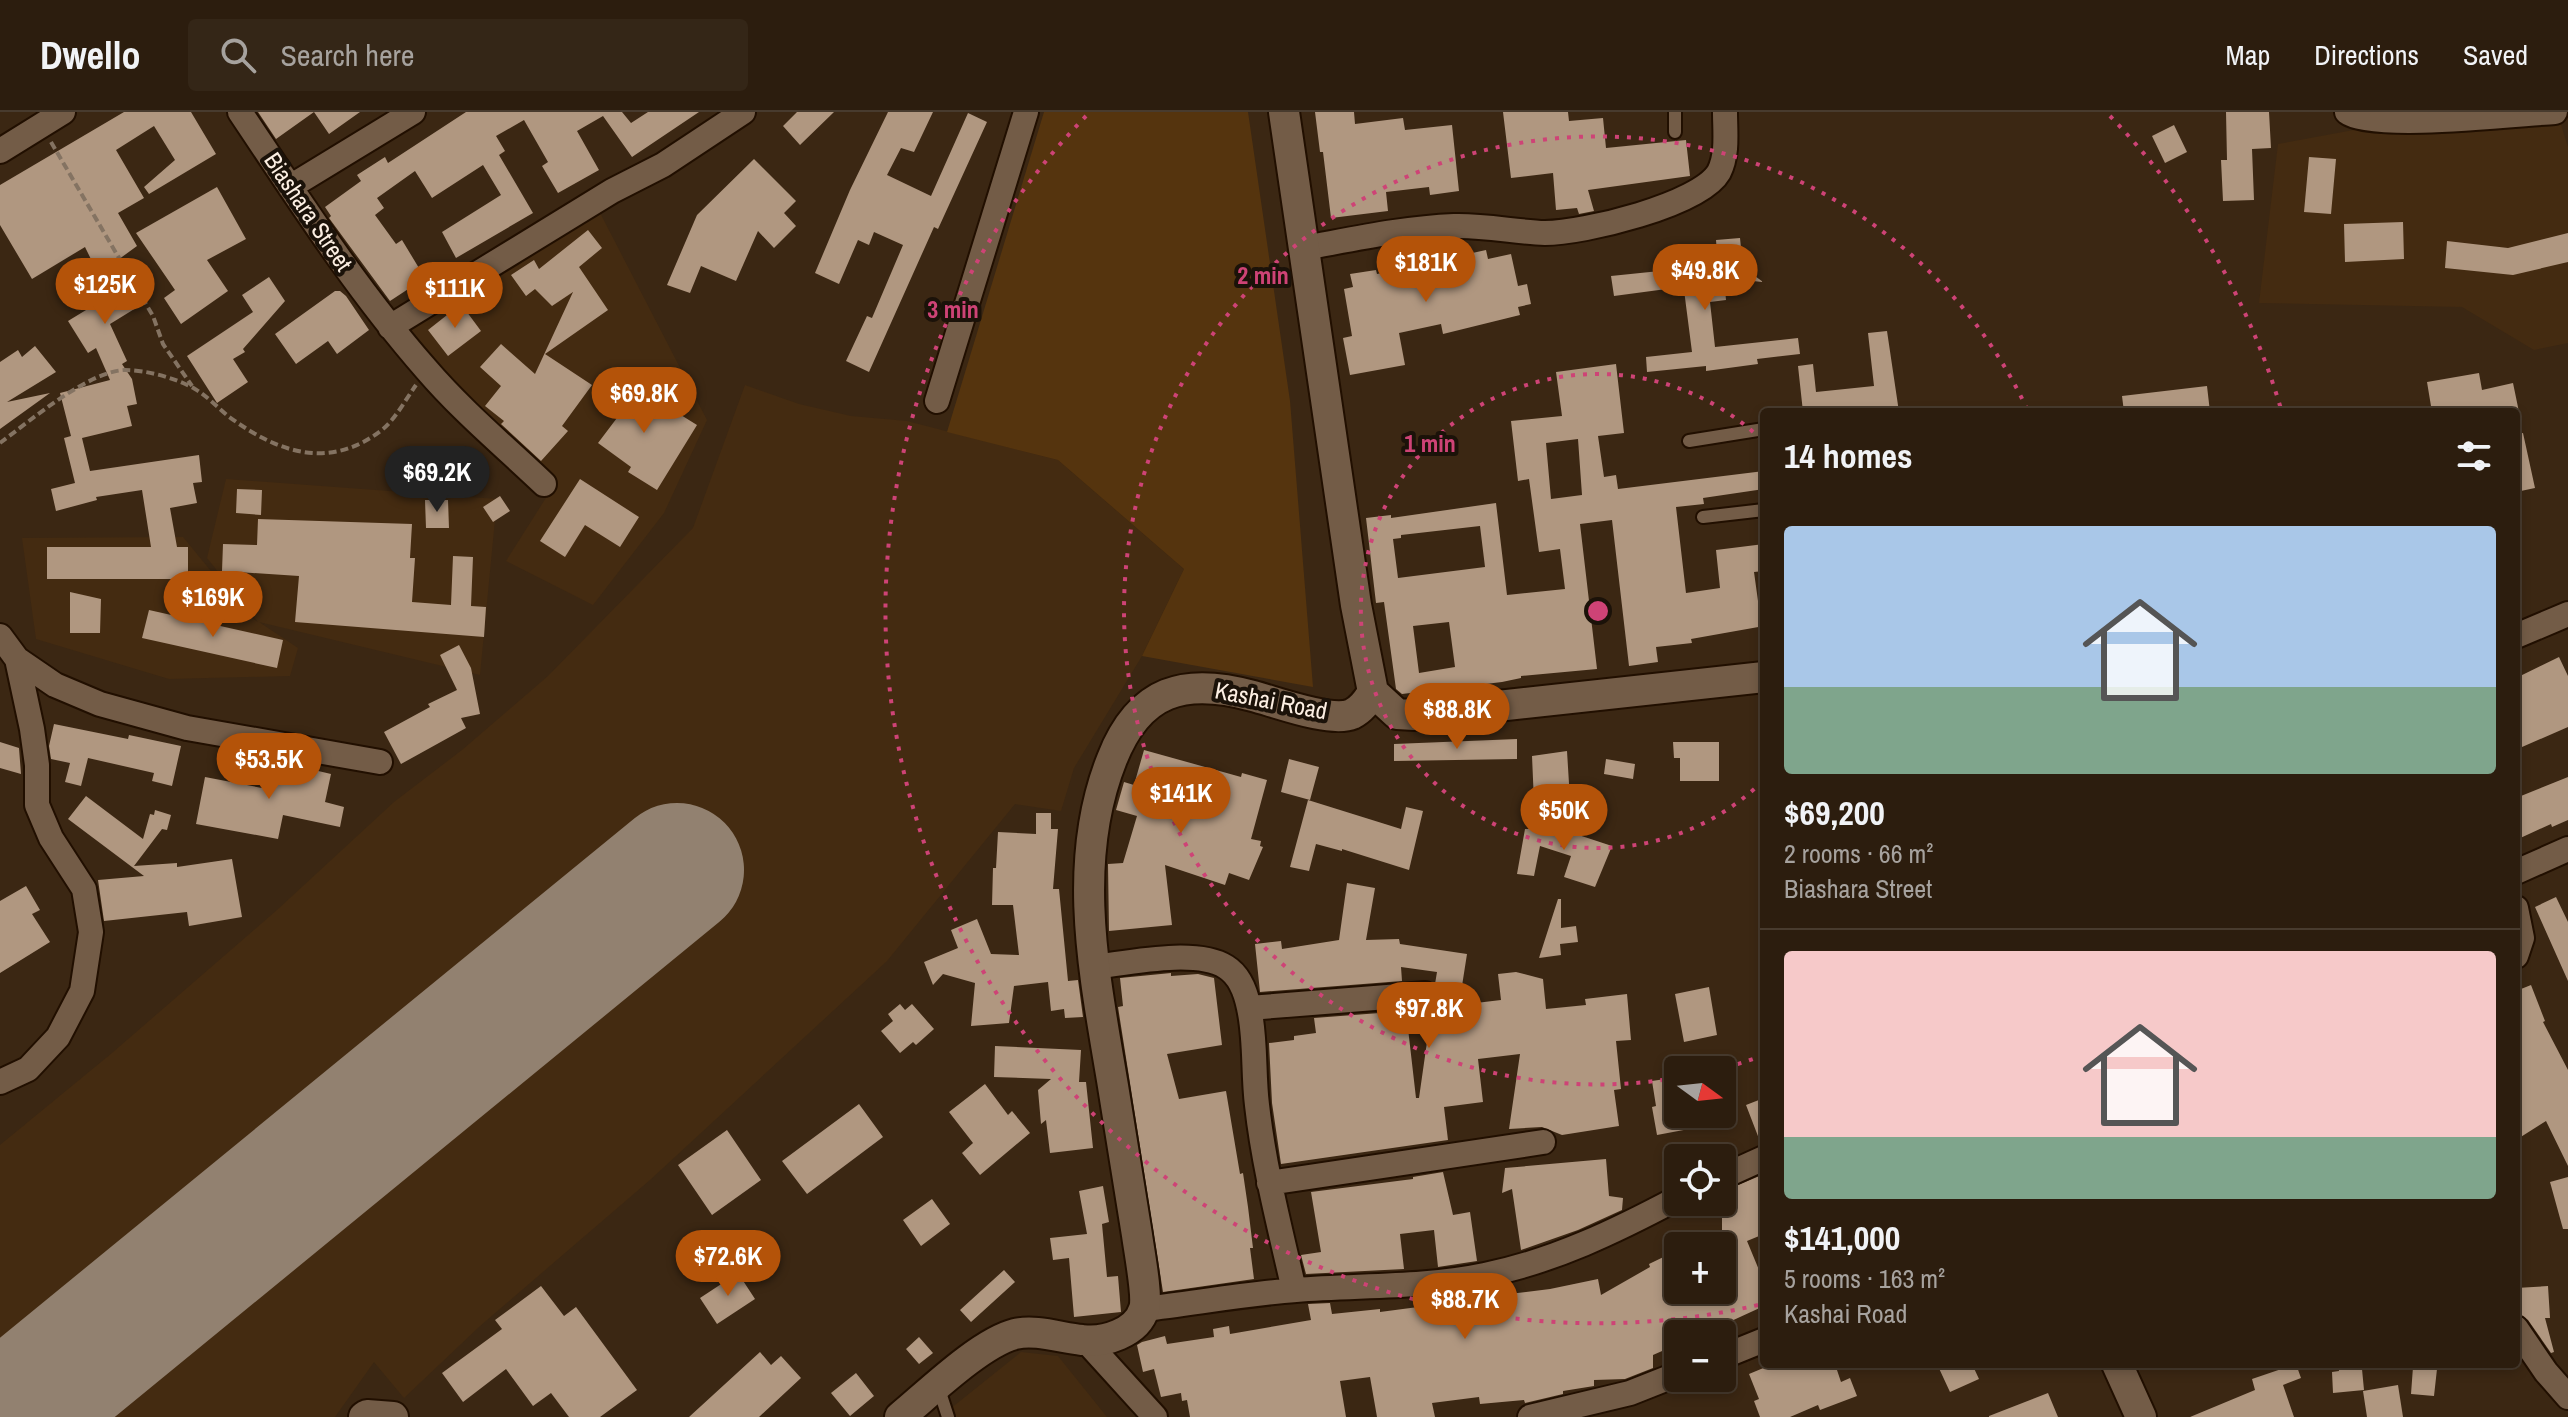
<!DOCTYPE html>
<html lang="en">
<head>
<meta charset="utf-8">
<style>
	:root { --surface:#2c1d0e; --page:#342617; --text:#f1f3f6; --muted:#a6a29e; --line:#483b2e; --accent:#b45309 }
	body { margin:0; font-family:"Archivo Narrow",sans-serif; background:var(--page); color:var(--text); height:100vh; display:flex; flex-direction:column; font-size:30px; white-space:nowrap }
	* { box-sizing:border-box; margin:0 }
	p { font-size:26px; color:var(--muted) }
	.icon { flex:none; width:44px; height:44px; fill:none; stroke:currentColor; stroke-width:2; stroke-linecap:round; stroke-linejoin:round }
	.map { position:relative; flex:1; overflow:hidden }
	.sheet { position:absolute; left:1760px; top:296px; width:760px; height:960px; display:flex; flex-direction:column; background:var(--surface); border-radius:8px; box-shadow:0 4px 12px #0003,0 0 0 2px var(--line) }
	.sheet>* { flex:none }
	.needle { width:52px; rotate:105deg }
	.fabs { position:absolute; left:1664px; top:944px; display:grid; gap:16px }
	.fabs a { display:grid; place-items:center; width:72px; height:72px; border-radius:8px; background:var(--surface); box-shadow:0 4px 12px #0003,0 0 0 2px var(--line); font-size:40px }
	.price { position:absolute; translate:-50% -68px; padding:0 18px; border-radius:28px; background:var(--accent); color:#fff; font-size:26px; line-height:52px; filter:drop-shadow(0 2px 4px #0008) }
	.price::after { content:''; position:absolute; left:50%; top:48px; width:24px; height:18px; margin-left:-12px; background:inherit; clip-path:polygon(0 0,100% 0,50% 100%) }
	.price.on { background:#222; color:#fff }
	ul { padding:0; list-style:none }
	li { display:grid; align-content:center; gap:16px; height:424px; padding:0 24px }
	li+li { border-top:2px solid var(--line) }
	li span { display:grid; place-items:center; height:248px; border-radius:8px; color:#555 }
	li>.icon { margin-inline-start:auto }
	span .icon { width:144px; height:144px; fill:#fffc; stroke-width:1 }
	li b { font-size:34px }
	h2 { display:flex; justify-content:space-between; align-items:center; height:96px; padding:0 24px; font-size:34px }
	header { display:flex; align-items:center; gap:48px; box-sizing:border-box; height:112px; padding:0 40px; background:var(--surface); border-bottom:2px solid var(--line) }
	header strong { font-size:38px }
	nav { display:flex; gap:44px; margin-inline-start:auto; font-size:28px }
	.search { width:560px; height:72px; background:var(--page); display:flex; align-items:center; gap:20px; box-sizing:border-box; padding:0 28px; border-radius:8px; color:var(--muted); font-size:30px }
	.map>svg:first-child { display:block }
</style>
</head>
<body>
<header>
<strong>Dwello</strong>
<div class="search"><svg class="icon" aria-label="search" viewBox="0 0 24 24"><circle cx="10" cy="10" r="6"/><path d="M15 15l6 6"/></svg>Search here</div>
<nav><a>Map</a><a>Directions</a><a>Saved</a></nav>
</header>
<div class="map">
<svg width="2568" height="1305" viewBox="0 0 2568 1305">
	<rect width="100%" height="100%" fill="#3b2713"/>
	<path fill="#442b11" d="M2451 0H2557L2568 35V231L2534 238 2462 195 2259 191 2278 32Z
		M596 93 707 308 664 401 593 493 506 449 556 370 494 317 395 220Z
		M745 273 799 292 851 304 907 309 1058 348 1184 457 1142 544 1074 656 1061 699 1015 692 887 849 650 1068 480 1214 404 1286 374 1250 335 1305H0V1033L112 941 277 798 394 690 462 638 548 564 693 416Z
		M226 367 497 387 480 563 259 510 298 536 290 564 169 567 36 527 22 426 183 425 247 503 258 510 207 446Z
		M1021 1240 1058 1244 1107 1305H940Z"/>
	<path fill="#55340e" d="M1044 0H1248L1290 289 1313 575 1142 544 1184 457 1058 348 947 320Z"/>
	<g fill="none" stroke-linecap="round" stroke-linejoin="round">
		<path stroke="#928170" stroke-width="134" d="M9 1305 677 758"/>
	</g>
	<path fill="#b09780" fill-rule="evenodd" d="M124 0H191L216 42 149 82 144 75 175 48 154 14 116 38 144 86 118 101 137 134 111 153 136 196 110 212 127 249 122 252 132 267 137 292 127 294 132 314 82 326 90 359 199 343 202 370 193 371 197 391 170 396 177 435H188V467H47V435H151L142 378 96 385 97 388 56 399 51 377 75 371 64 326 71 324 60 281 110 268 96 236 88 241 68 209 109 184 85 135 32 167 0 113V73Z
		M258 0H360L329 22 314 0 276 27Z
		M466 0H622L631 11 648 0H699L632 45 603 4 577 19 599 58 558 81 542 54 548 50 524 8 496 24 505 39 499 43 533 101 456 146 442 120 501 83 483 53 432 86 415 59 377 86 384 96 375 103 396 132 402 128 425 166 390 189 329 106 331 104 325 95 361 69 357 63 385 45 388 51Z
		M797 0H834L800 33 783 14Z
		M888 0H933L914 40 901 36 887 63 931 84 968 1 987 10 938 117 934 115 869 260 846 249 867 204 872 206 903 133 874 120 869 133 858 128 839 172 815 161 850 78Z
		M1315 0H1354L1355 12 1403 6 1405 18 1452 13 1459 79 1430 83 1429 75 1386 80 1388 99 1331 106 1323 40H1320Z
		M1503 0H1568L1569 9 1603 6 1606 36 1686 28 1690 64 1588 78 1594 99 1579 102 1577 96 1556 98 1553 61 1511 66Z
		M2226 0H2269L2271 36 2252 37 2254 88 2223 89 2221 48H2227Z
		M2174 13 2187 40 2165 51 2152 24Z
		M2309 45 2336 47 2331 102 2304 100Z
		M754 47 796 89 784 101 796 114 774 136 758 119 736 169 701 154 690 181 667 173 697 103Z
		M217 75 246 127 207 148 228 179 181 212 164 186 175 178 136 121Z
		M2403 110 2404 147 2345 150 2344 112Z
		M588 118 602 136 579 155 608 198 545 242 592 273 562 314 568 319 541 349 501 312 504 309 485 294 501 274 480 255 501 232 535 262 573 180 552 194 535 177 526 184 511 163 534 148 539 157Z
		M2568 121V150L2513 163 2445 156 2447 129 2508 136Z
		M1740 126 1743 155 1763 170 1724 166 1726 188 1710 190 1715 235 1798 226 1800 242 1757 247 1758 252 1706 259V254L1647 260 1646 245 1692 240 1684 178 1675 180 1674 176 1614 184 1611 164 1718 153 1716 128Z
		M1486 138 1488 147 1511 142 1518 174 1527 172 1531 192 1518 195 1520 203 1443 222 1441 212 1399 221 1405 253 1350 263 1343 226 1352 224 1344 177 1353 175 1350 162 1376 158 1377 162Z
		M269 165 285 189 243 237 245 240 233 247 248 270 217 291 187 244 253 200 242 183Z
		M335 179H340L346 184 369 218 337 242 328 229 296 252 275 222Z
		M461 192 481 219 448 244 428 218Z
		M1887 219 1899 300H1803L1798 254 1813 252 1816 280 1874 274 1868 221Z
		M35 234 56 260 7 290 50 281 0 317V250L18 238 22 245Z
		M1616 252 1624 321 1598 324 1604 365 1616 363 1618 377 1764 359V377L1703 386 1704 392 1676 395 1686 481 1720 476 1716 438 1764 432V459L1754 460 1758 489H1764V514L1691 527 1692 531 1656 535 1658 550 1629 554 1612 408 1580 412 1597 557 1521 564V566L1502 570 1402 582 1396 577 1384 490 1376 491 1366 406 1391 403V406L1496 391 1507 483 1565 477 1560 437 1539 440 1529 367 1518 369 1511 309 1562 304 1556 260ZM1578 327 1582 383 1551 387 1546 331ZM1480 414 1485 455 1398 466 1393 427 1401 426V423ZM1449 510 1455 555 1419 561 1413 514Z
		M2479 261 2482 278 2513 271 2519 300H2432L2427 270Z
		M605 262 662 304 668 295 697 313 657 378 628 360 631 355 598 331 623 298 594 277Z
		M2207 274 2210 300H2124L2122 284Z
		M2523 321 2535 376 2516 380V322Z
		M580 367 639 405 620 435 585 413 565 445 540 429Z
		M237 377 262 378 261 403 236 401Z
		M500 384 510 399 493 410 483 395Z
		M425 388H448L449 416H426Z
		M258 407 412 412 410 446H415L412 490 451 493 453 444 473 445 471 494 486 495 484 525 295 510 299 464 222 459 223 432 257 433Z
		M70 480 101 487 100 521H70Z
		M149 498 283 528 277 556 142 526Z
		M459 533 471 556 480 602 461 606 466 616 401 652 384 620 430 595 428 592 457 578 440 543Z
		M2559 545 2568 564V615L2522 635 2516 620V566Z
		M54 612 128 627 129 623 181 634 172 674 152 669 154 661 88 646 81 674 65 670 70 651 51 647 49 634Z
		M1517 627V647L1394 649V632Z
		M0 630 19 636 21 662 0 656Z
		M1673 630H1719V669H1680V646H1674Z
		M1144 638 1241 665 1242 661 1267 668 1251 727 1261 729 1260 734 1263 735 1249 768 1229 761 1225 773 1165 753 1172 813 1109 819 1108 752 1123 751 1137 704 1116 698 1124 670 1134 673Z
		M1567 639 1571 704 1530 706 1529 690H1534L1532 644Z
		M1289 647 1319 655 1310 688 1281 680Z
		M1606 647 1635 652 1633 667 1604 662Z
		M272 648 331 662 325 690 344 695 340 715 283 703 278 727 196 712 205 665 262 676 267 653 271 654Z
		M2568 665V708L2552 715 2551 712 2516 728V686Z
		M86 684 143 727 150 702 154 703 155 698 171 703 167 718 162 717 134 754 177 751V755L232 747 242 805 189 814 187 800 104 809 98 768 144 764 68 707Z
		M1308 688 1401 717 1406 695 1423 699 1409 758 1342 737V739L1316 732 1309 759 1290 755Z
		M1036 701H1051V717H1058L1053 777H1059L1068 869 1078 868 1083 905 1065 906 1064 897 1051 899 1048 870 1014 874 1009 911 971 914 975 871 943 862 933 873 924 850 958 836 951 818 977 807 991 842 1019 843 1013 793H992L993 756H996L998 720 1036 722Z
		M1530 707 1612 734 1595 775 1564 765 1571 744 1540 734 1534 764 1517 762 1525 717H1531Z
		M1347 771 1375 776 1366 828 1399 827 1400 832 1467 842 1459 893 1501 888 1498 862 1516 860 1543 867 1546 897 1586 893 1585 887 1627 882 1631 928 1616 929 1621 977 1614 978 1619 1014 1562 1023 1542 1015 1509 1017 1520 942 1478 947 1483 990 1444 995 1448 1028 1281 1052 1272 991 1269 931 1294 928V924L1316 921 1314 906 1406 899 1416 986H1419L1432 895 1438 889 1440 882 1435 872 1437 860 1401 855 1402 869 1260 880 1255 832 1281 829 1282 837 1339 828Z
		M26 774 40 798 32 802 50 830 0 861V789Z
		M2556 785 2568 810V869L2535 795Z
		M1558 787H1561V816L1576 814 1578 830 1560 832 1561 843 1539 846Z
		M1171 861V864L1198 862 1214 866 1222 933 1167 942 1179 987 1226 979 1240 1062 1243 1061 1248 1095 1253 1136H1250L1254 1167 1163 1180 1118 895 1123 894 1120 866Z
		M2531 873 2545 909 2543 910 2568 958V1054L2546 1009 2516 1028V879Z
		M1709 875 1717 923 1684 930 1675 882Z
		M900 892 905 898 912 892 934 917 916 933 913 930 900 941 881 919 893 909 888 902Z
		M995 934 1081 938 1079 970H1086L1093 1036 1050 1041 1046 1008 1041 1012 1038 978 1051 967 994 965Z
		M1678 965V1002H1686L1689 1017 1657 1023 1652 995 1656 994 1652 969Z
		M985 972 1008 1003 1012 999 1030 1021 980 1063 962 1041 973 1031 949 1000Z
		M1764 986V1031L1761 1032 1746 993Z
		M859 992 883 1025 807 1082 782 1049Z
		M727 1018 761 1068 712 1103 678 1053Z
		M1606 1047 1609 1084 1623 1086 1622 1098 1578 1118 1521 1138 1512 1077 1502 1081 1505 1056Z
		M1443 1060 1453 1103 1470 1100 1477 1149 1438 1155 1434 1118 1400 1122 1404 1157 1306 1162 1301 1143 1321 1140 1311 1080 1413 1067V1065Z
		M1764 1062V1122L1747 1129 1764 1170V1194L1703 1222H1678V1232L1653 1243V1256L1625 1267 1594 1268V1274L1563 1279V1282L1525 1291 1524 1288 1480 1292 1479 1285 1432 1291 1435 1305H1377L1370 1265 1340 1269 1346 1305H1190L1187 1288 1182 1289 1181 1281 1161 1285 1154 1257 1143 1260 1137 1233 1142 1230 1165 1224 1167 1232 1214 1225 1213 1217 1229 1214 1230 1222 1311 1208 1308 1192 1330 1191 1332 1202 1380 1197V1200L1418 1195V1197L1509 1184V1182L1550 1177 1598 1167 1601 1183 1650 1155 1649 1152 1678 1138V1178H1722V1100L1718 1090H1722V1080Z
		M2568 1065V1117H2563L2550 1070Z
		M1103 1074 1109 1110 1102 1112 1107 1165 1118 1164 1121 1200 1074 1205 1069 1146 1053 1148 1050 1126 1087 1122 1079 1079Z
		M932 1087 950 1112 921 1134 903 1108Z
		M1004 1158 1015 1170 971 1210 960 1198Z
		M738 1161 755 1187 717 1212 700 1186Z
		M541 1174 564 1204 576 1195 637 1278 600 1305H569L551 1281 533 1294 506 1257 463 1290 442 1261 502 1217 495 1208Z
		M2548 1174 2550 1206H2545L2554 1240 2551 1241 2528 1208 2516 1201V1176Z
		M919 1225 933 1241 919 1252 906 1237Z
		M760 1240 771 1253 781 1244 801 1266 759 1305H689Z
		M1773 1252H1835L1841 1270 1850 1266 1857 1284 1820 1298 1818 1293 1790 1305H1760L1754 1289 1759 1287 1749 1262Z
		M1937 1252H1972L1979 1267 1950 1280Z
		M2296 1252 2301 1266 2283 1273 2294 1305H2190L2255 1278 2252 1267Z
		M2338 1252H2354L2356 1258 2362 1257 2364 1278 2333 1281 2332 1260 2339 1259Z
		M2413 1255 2437 1257 2434 1284 2411 1282Z
		M856 1261 874 1284 850 1304 831 1281Z
		M2398 1273 2403 1305H2367L2363 1279Z
		M2048 1281 2058 1305H1989V1304Z"/>
	<g fill="none" stroke-linecap="round" stroke-linejoin="round">
		<defs>
			<path id="service" d="M1675 0V20
				M1689 329 1764 317
				M1703 405 1764 398
				M938 1274 948 1305"/>
			<path id="minor" d="M240 0C299 88 356 177 426 257 462 299 504 334 544 372
				M2347 0C2371 19 2518 2 2555 0
				M0 39 63 0
				M290 75 413 0
				M1304 136C1354 127 1404 116 1454 114 1485 113 1515 120 1545 121 1583 121 1700 93 1719 60 1728 42 1725 20 1725 0
				M390 215 612 79 663 53 743 0
				M937 289 1026 0
				M0 524 17 547 55 573 100 592 187 616 380 650
				M2516 524 2568 502
				M2516 760 2568 737
				M2516 796 2522 826 2516 844
				M1094 855C1128 851 1196 836 1226 855 1239 863 1246 881 1249 896 1256 927 1253 961 1257 993 1264 1056 1280 1116 1294 1178
				M1249 896 1425 882
				M0 970 28 957 58 925 82 879 91 820 84 777 51 726 37 693V653L32 617 17 547
				M1722 1065 1764 1046
				M1269 1071 1543 1030
				M1144 1197C1195 1191 1245 1182 1296 1178 1359 1173 1423 1176 1485 1163 1554 1149 1616 1119 1678 1086
				M2516 1216 2546 1260 2568 1285
				M1086 1229 1155 1305
				M1722 1245 1764 1228
				M1530 1305 1630 1281 1678 1262"/>
			<path id="tertiary" d="M1373 580 1397 602 1415 603 1764 565
				M2117 1252 2141 1305
				M364 1305 367 1303 393 1305
				M900 1305C928 1282 980 1231 1015 1222 1036 1217 1061 1226 1082 1228 1104 1231 1137 1221 1144 1197 1148 1185 1139 1138 1137 1123 1129 1074 1121 1024 1113 974 1095 865 1070 752 1112 647 1139 578 1184 565 1253 584 1276 590 1331 611 1352 602 1362 597 1367 589 1373 580L1356 493 1284 0"/>
		</defs>
		<use href="#service" stroke="#210f00" stroke-width="16"/>
		<use href="#minor" stroke="#210f00" stroke-width="28"/>
		<use href="#tertiary" stroke="#210f00" stroke-width="34"/>
		<path stroke="#847362" stroke-width="4" stroke-dasharray="8 4" stroke-linecap="butt" d="M51 30 153 204 163 232 192 274
			M0 331C30 309 88 259 125 258 146 258 176 266 195 277 207 284 217 295 228 304 278 341 330 359 383 317 396 306 406 287 416 273"/>
		<use href="#service" stroke="#735c47" stroke-width="12"/>
		<use href="#minor" stroke="#735c47" stroke-width="24"/>
		<use href="#tertiary" stroke="#735c47" stroke-width="30"/>
	</g>
	<g fill="none" stroke="#ce4376" stroke-width="4" stroke-dasharray="4 8">
		<path d="M1763 669A237 237 0 1 1 1763 329"/>
		<path d="M1764 943A474 474 0 0 1 1717 958M1676 966A474 474 0 1 1 2028 299"/>
		<path d="M1758 1193A712 712 0 0 1 1086 4M2110 4A712 712 0 0 1 2281 297"/>
	</g>
	<g text-anchor="middle" stroke-width="8" stroke-linejoin="round" paint-order="stroke">
		<g font-size="24" fill="#fcefe3" stroke="#1b1209">
			<text transform="translate(308 100) rotate(56)" y="8">Biashara Street</text>
			<text transform="translate(1271 589) rotate(11)" y="8">Kashai Road</text>
		</g>
	</g>
	<circle cx="1598" cy="499" r="12" fill="#ce4376" stroke="#1b1209" stroke-width="4"/>
	<g font-size="24" text-anchor="middle" font-weight="bold" fill="#ce4376" stroke="#1b1209" stroke-width="8" stroke-linejoin="round" paint-order="stroke">
		<text x="1263" y="172">2 min</text>
		<text x="953" y="206">3 min</text>
		<text x="1430" y="340">1 min</text>
	</g>
</svg>
<div class="fabs">
<a><svg class="needle" viewBox="-14 -14 28 28"><path d="M0-13l5 13h-10z" fill="#e53935"/><path d="M0 13l5-13h-10z" fill="#a6a29e"/></svg></a>
<a><svg class="icon" aria-label="locate" viewBox="0 0 24 24"><circle cx="12" cy="12" r="6"/><path d="M12 2v4M12 18v4M2 12h4M18 12h4"/></svg></a>
<a>+</a>
<a>−</a>
</div>
<b class="price" style="left:1426px;top:192px">$181K</b>
<b class="price" style="left:1705px;top:200px">$49.8K</b>
<b class="price" style="left:105px;top:214px">$125K</b>
<b class="price" style="left:455px;top:218px">$111K</b>
<b class="price" style="left:644px;top:323px">$69.8K</b>
<b class="price on" style="left:437px;top:402px">$69.2K</b>
<b class="price" style="left:213px;top:527px">$169K</b>
<b class="price" style="left:1457px;top:639px">$88.8K</b>
<b class="price" style="left:269px;top:689px">$53.5K</b>
<b class="price" style="left:1181px;top:723px">$141K</b>
<b class="price" style="left:1564px;top:740px">$50K</b>
<b class="price" style="left:1429px;top:938px">$97.8K</b>
<b class="price" style="left:728px;top:1186px">$72.6K</b>
<b class="price" style="left:1465px;top:1229px">$88.7K</b>
<section class="sheet">
<h2>14 homes<svg class="icon" aria-label="filters" viewBox="0 0 24 24"><path d="M4 7h16M4 17h16"/><circle cx="9" cy="7" r="2"/><circle cx="15" cy="17" r="2"/></svg></h2>
<ul>
<li><span style="background:linear-gradient(#a9c7e8 65%,#7fa58c 0)"><svg class="icon" aria-label="home" viewBox="0 0 24 24"><path d="M3 11l9-7 9 7M6 9v11h12V9"/></svg></span><div><b>$69,200</b><p>2 rooms · 66 m²</p><p>Biashara Street</p></div></li>
<li><span style="background:linear-gradient(#f6c9c9 75%,#7fa58c 0)"><svg class="icon" aria-label="home" viewBox="0 0 24 24"><path d="M3 11l9-7 9 7M6 9v11h12V9"/></svg></span><div><b>$141,000</b><p>5 rooms · 163 m²</p><p>Kashai Road</p></div></li>
</ul>
</section>
</div>
</body>
</html>
